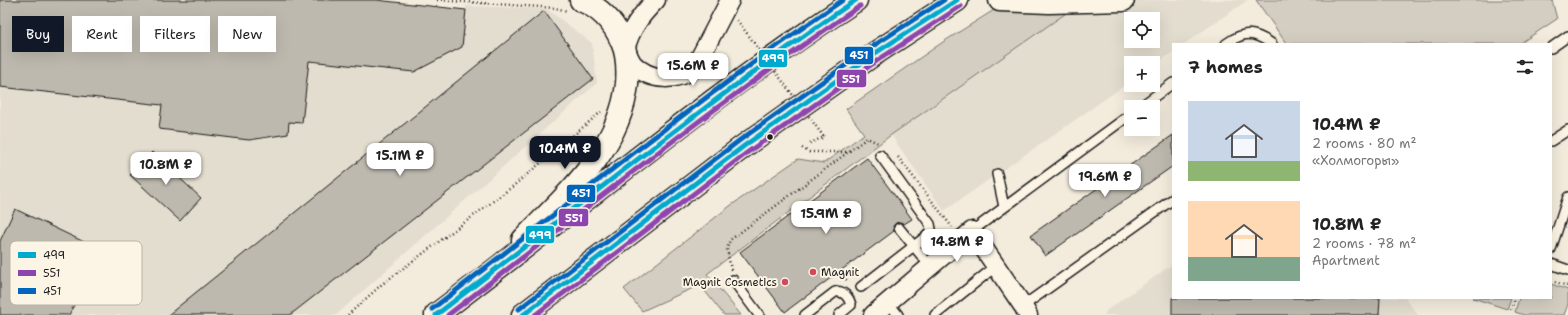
<!DOCTYPE html>
<html lang="en">
<head>
<meta charset="utf-8">
<style>
	:root { --surface:#fff; --page:#f2f2f2; --text:#222; --muted:#767676; --accent:#111827 }
	body { margin:0; font-family:"Shantell Sans",sans-serif; background:var(--page); color:var(--text); height:100vh; display:flex; flex-direction:column; font-size:15px; white-space:nowrap }
	* { box-sizing:border-box; margin:0 }
	p { font-size:13px; color:var(--muted) }
	.icon { flex:none; width:22px; height:22px; fill:none; stroke:currentColor; stroke-width:2; stroke-linecap:round; stroke-linejoin:round }
	.map { position:relative; flex:1; overflow:hidden }
	.drawer { position:absolute; left:1172px; top:43px; width:380px; height:256px; display:flex; flex-direction:column; background:var(--surface); border-radius:0px; box-shadow:0 4px 16px #0002 }
	.drawer>* { flex:none }
	.top-card { position:absolute; left:12px; top:16px; width:380px; height:36px; display:flex; gap:8px }
	.fabs { position:absolute; left:1124px; top:12px; display:grid; gap:8px }
	.fabs a { display:grid; place-items:center; width:36px; height:36px; border-radius:0px; background:var(--surface); box-shadow:0 4px 16px #0002; font-size:20px }
	.price { position:absolute; translate:-50% -34px; padding:0 9px; border-radius:8px; background:#fff; color:#222; font-size:13px; line-height:26px; filter:drop-shadow(0 1px 2px #0008) }
	.price::after { content:''; position:absolute; left:50%; top:24px; width:12px; height:9px; margin-left:-6px; background:inherit; clip-path:polygon(0 0,100% 0,50% 100%) }
	.price.on { background:var(--accent); color:#fff }
	ul { padding:0; list-style:none }
	li { display:flex; align-items:center; gap:12px; height:100px; padding:0 16px }
	li span { display:grid; place-items:center; flex:none; width:112px; height:80px; border-radius:0px; color:#555 }
	li>.icon { margin-inline-start:auto }
	span .icon { width:48px; height:48px; fill:#fffc; stroke-width:1 }
	li b { font-size:17px }
	h2 { display:flex; justify-content:space-between; align-items:center; height:48px; padding:0 16px; font-size:17px }
	.pill { padding:0 14px; border-radius:0px; background:var(--surface); box-shadow:0 4px 16px #0002; font-size:14px; line-height:36px }
	.pill.on { background:var(--accent); color:#fff }
	.map>svg:first-child { display:block }
</style>
</head>
<body>
<div class="map">
<svg width="1568" height="315" viewBox="0 0 1568 315">
	<rect width="100%" height="100%" fill="#f3ecdd"/>
	<filter id="ink" filterUnits="userSpaceOnUse"><feTurbulence type="fractalNoise" baseFrequency=".025" numOctaves="2"/><feDisplacementMap in="SourceGraphic" scale="8" xChannelSelector="R" yChannelSelector="G"/><feConvolveMatrix kernelMatrix="1 2 1 2 8 2 1 2 1" color-interpolation-filters="sRGB"/></filter>
	<g filter="url(#ink)">
		<path fill="#e3ddcf" fill-rule="evenodd" d="M0 0H376L466 10V6L547 9 592 43 597 83 336 315H0Z
			M1085 0H1248L1184 44H1173V52L1153 66V63H1131V81L944 211 891 135ZM1131 19H1153V41H1131Z
			M1173 264V298H1405L1418 315H1104L1107 310Z"/>
		<path fill="#d3cec1" stroke="#78756e" d="M1010 0H1085L891 135 707 274 741 315H724L700 285 642 311 624 289 730 206 798 159 824 163 864 134 846 109 943 42Z
			M1256 0H1552L1557 19 1519 44H1292L1286 43Z
			M1551 284 1568 290V304L1564 315H1524L1515 312 1519 298H1551Z
			M1473 298H1511L1507 309Z"/>
		<path fill="#beb9ae" stroke="#1c1c1c" d="M0 0H376L466 10 462 47 414 72 309 61 302 123 289 122 288 134 249 140 159 129 162 105 0 87Z
			M544 11 593 79 290 315H168Z
			M1173 135V166L1045 256 1031 235Z
			M152 152 201 198 180 221 130 175Z
			M867 158 912 219 904 224 901 222 896 223 893 226 894 231 785 312 740 252Z
			M15 209 101 250 69 315H0V241Z
			M1172 298H1380L1379 315H1172Z"/>
		<g fill="none" stroke-linecap="round" stroke-linejoin="round">
			<defs>
				<path id="service" d="M1226 44C1244 31 1253 31 1272 44
					M1551 48 1568 36
					M1140 107 1173 83
					M1551 141 1568 130
					M997 174 1004 207
					M899 228 930 266
					M972 231 1131 114
					M1551 249 1568 197
					M1551 264 1568 270
					M733 280 759 315
					M861 287 928 235 931 229 930 224 880 155
					M888 302 898 315
					M1023 306 1173 199
					M805 315 835 292C843 290 849 297 851 305L839 315
					M935 315 996 266"/>
				<path id="minor" d="M656 0C641 15 630 29 625 50 628 54 630 60 633 64 651 82 677 82 695 67L730 0
					M873 315 972 231 1023 306 1028 315"/>
				<path id="secondary" d="M1000 0 1049 2 1123 0
					M523 240C566 195 620 149 627 84 628 70 628 55 622 42 614 22 600 8 581 0"/>
				<path id="trunk" d="M436 315C576 210 709 96 856 0
					M523 315 744 146 874 54 957 0"/>
			</defs>
			<use href="#service" stroke="#1c1c1c" stroke-width="12"/>
			<use href="#minor" stroke="#1c1c1c" stroke-width="21"/>
			<use href="#secondary" stroke="#1c1c1c" stroke-width="25"/>
			<use href="#trunk" stroke="#1c1c1c" stroke-width="25"/>
			<path stroke="#1c1c1c" stroke-width="2.5" stroke-dasharray="1 3" stroke-linecap="butt" d="M437 0 555 8 568 11
				M810 143 824 137
				M802 148 809 152H848
				M898 157 952 227
				M731 270 727 249 730 240 867 138 878 143
				M841 273 848 282
				M1551 281 1568 286
				M1511 309 1515 298
				M348 315 381 285 512 187 601 112"/>
			<use href="#service" stroke="#fcf5e5" stroke-width="9"/>
			<use href="#minor" stroke="#fcf5e5" stroke-width="18"/>
			<use href="#secondary" stroke="#fcf5e5" stroke-width="22"/>
			<use href="#trunk" stroke="#fcf5e5" stroke-width="22"/>
			<path stroke="#1c1c1c" stroke-width="2.5" stroke-dasharray="1 3" stroke-linecap="butt" d="M737 20 824 137"/>
			<defs>
				<path id="bus-1" d="M436 315C575 209 711 98 856 0
					M523 315 744 146 874 54 957 0"/>
				<path id="bus-2" d="M448 315C584 211 717 102 860 6
					M535 315 748 152 878 60 961 6"/>
				<path id="bus-3" d="M432 309C568 205 701 96 843 0
					M519 309 740 140 870 48 944 0"/>
			</defs>
			<use href="#bus-1" stroke="#fcf5e5" stroke-width="8"/>
			<use href="#bus-2" stroke="#fcf5e5" stroke-width="8"/>
			<use href="#bus-3" stroke="#fcf5e5" stroke-width="8"/>
			<use href="#bus-1" stroke="#00a9ce" stroke-width="5"/>
			<use href="#bus-2" stroke="#8e44ad" stroke-width="5"/>
			<use href="#bus-3" stroke="#0065bd" stroke-width="5"/>
		</g>
	</g>
	<circle fill="#1c1c1c" stroke="#fcf5e5" stroke-width="1.5" cx="770" cy="137" r="3.5"/>
	<g fill="#d1495b" stroke="#fcf5e5" stroke-width="1.5">
		<circle cx="813" cy="272" r="4"/>
		<circle cx="785" cy="282" r="4"/>
	</g>
	<g text-anchor="middle" stroke-width="4" stroke-linejoin="round" paint-order="stroke">
		<g font-size="11" fill="#1c1c1c" stroke="#fcf5e5" text-anchor="start">
			<text x="821" y="276">Magnit</text>
			<text x="777" y="286" text-anchor="end">Magnit Cosmetics</text>
		</g>
	</g>
	<rect x="10" y="241" width="132" height="64" rx="6" fill="#fcf5e5" stroke="#b9b4a9" stroke-width="1"/>
	<rect x="18" y="252" width="18" height="6" fill="#00a9ce"/>
	<rect x="18" y="270" width="18" height="6" fill="#8e44ad"/>
	<rect x="18" y="288" width="18" height="6" fill="#0065bd"/>
	<g font-size="11" fill="#1c1c1c">
		<text x="43" y="259">499</text>
		<text x="43" y="277">551</text>
		<text x="43" y="295">451</text>
	</g>
	<g stroke="#fcf5e5" stroke-width="1.5">
		<rect x="844" y="46" width="30" height="19" rx="4" fill="#0065bd"/>
		<rect x="758" y="49" width="30" height="19" rx="4" fill="#00a9ce"/>
		<rect x="836" y="69" width="31" height="19" rx="4" fill="#8e44ad"/>
		<rect x="566" y="184" width="30" height="19" rx="4" fill="#0065bd"/>
		<rect x="558" y="208" width="31" height="19" rx="4" fill="#8e44ad"/>
		<rect x="525" y="225" width="30" height="19" rx="4" fill="#00a9ce"/>
	</g>
	<g font-size="11" text-anchor="middle" font-weight="bold" fill="#fff">
		<text x="859" y="59">451</text>
		<text x="773" y="62">499</text>
		<text x="851" y="83">551</text>
		<text x="581" y="197">451</text>
		<text x="574" y="222">551</text>
		<text x="540" y="239">499</text>
	</g>
</svg>
<div class="fabs">
<a><svg class="icon" aria-label="locate" viewBox="0 0 24 24"><circle cx="12" cy="12" r="6"/><path d="M12 2v4M12 18v4M2 12h4M18 12h4"/></svg></a>
<a>+</a>
<a>−</a>
</div>
<b class="price" style="left:693px;top:87px">15.6M ₽</b>
<b class="price on" style="left:565px;top:170px">10.4M ₽</b>
<b class="price" style="left:400px;top:177px">15.1M ₽</b>
<b class="price" style="left:166px;top:186px">10.8M ₽</b>
<b class="price" style="left:1105px;top:198px">19.6M ₽</b>
<b class="price" style="left:826px;top:235px">15.9M ₽</b>
<b class="price" style="left:957px;top:263px">14.8M ₽</b>
<div class="top-card">
<a class="pill on">Buy</a>
<a class="pill">Rent</a>
<a class="pill">Filters</a>
<a class="pill">New</a>
</div>
<section class="drawer">
<h2>7 homes<svg class="icon" aria-label="filters" viewBox="0 0 24 24"><path d="M4 7h16M4 17h16"/><circle cx="9" cy="7" r="2"/><circle cx="15" cy="17" r="2"/></svg></h2>
<ul>
<li><span style="background:linear-gradient(#c9d6e8 75%,#8fb573 0)"><svg class="icon" aria-label="home" viewBox="0 0 24 24"><path d="M3 11l9-7 9 7M6 9v11h12V9"/></svg></span><div><b>10.4M ₽</b><p>2 rooms · 80 m²</p><p>«Холмогоры»</p></div></li>
<li><span style="background:linear-gradient(#ffd9b3 70%,#7fa58c 0)"><svg class="icon" aria-label="home" viewBox="0 0 24 24"><path d="M3 11l9-7 9 7M6 9v11h12V9"/></svg></span><div><b>10.8M ₽</b><p>2 rooms · 78 m²</p><p>Apartment</p></div></li>
</ul>
</section>
</div>
</body>
</html>
